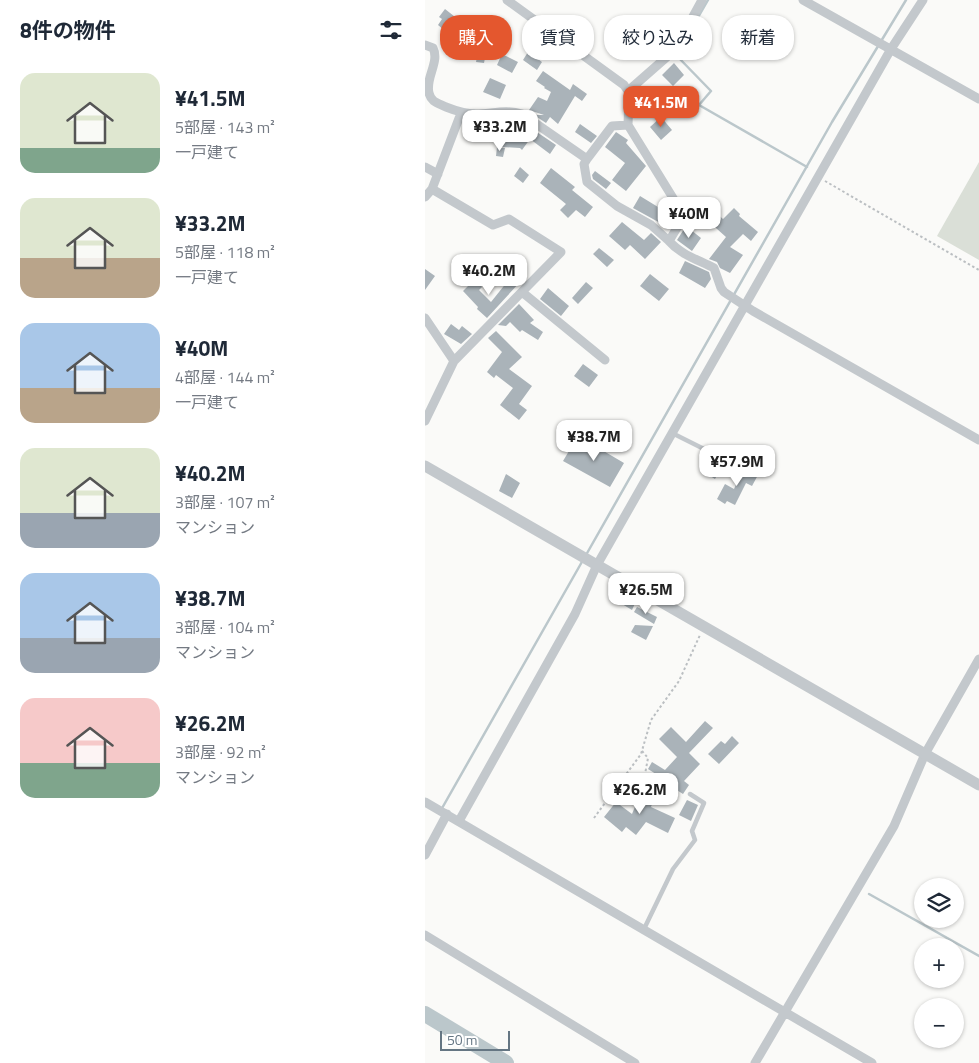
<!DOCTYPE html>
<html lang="ja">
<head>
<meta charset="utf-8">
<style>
	:root { --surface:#fff; --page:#f2f2f3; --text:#1f2937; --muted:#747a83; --accent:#e4572e }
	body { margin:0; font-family:"Titillium Web","Noto Sans JP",sans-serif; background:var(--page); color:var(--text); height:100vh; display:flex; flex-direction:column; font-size:19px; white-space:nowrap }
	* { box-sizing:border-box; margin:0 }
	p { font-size:16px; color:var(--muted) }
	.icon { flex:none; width:28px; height:28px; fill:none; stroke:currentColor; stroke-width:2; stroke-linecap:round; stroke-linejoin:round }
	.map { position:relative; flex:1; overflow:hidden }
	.side { display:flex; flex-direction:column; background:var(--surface); width:425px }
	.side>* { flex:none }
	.hud { position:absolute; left:15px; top:15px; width:464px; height:45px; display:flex; gap:10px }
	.controls { position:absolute; left:489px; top:878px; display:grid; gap:10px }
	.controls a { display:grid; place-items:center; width:50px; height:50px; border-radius:50%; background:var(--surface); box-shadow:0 1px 4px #0004; font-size:25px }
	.scale { position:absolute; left:15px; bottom:12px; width:70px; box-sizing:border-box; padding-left:5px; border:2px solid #657683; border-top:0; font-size:14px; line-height:18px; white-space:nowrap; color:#657683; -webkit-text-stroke:4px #fff; paint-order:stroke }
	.price { position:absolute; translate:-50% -42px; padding:0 11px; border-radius:10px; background:#fff; color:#222; font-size:16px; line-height:32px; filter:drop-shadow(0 1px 2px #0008) }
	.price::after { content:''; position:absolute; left:50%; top:30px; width:15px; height:11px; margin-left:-8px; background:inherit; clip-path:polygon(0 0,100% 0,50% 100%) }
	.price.on { background:var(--accent); color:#fff }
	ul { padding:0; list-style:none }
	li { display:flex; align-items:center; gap:15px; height:125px; padding:0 20px }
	li span { display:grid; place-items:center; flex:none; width:140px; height:100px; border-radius:15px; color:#555 }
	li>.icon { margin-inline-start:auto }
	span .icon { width:60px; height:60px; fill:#fffc; stroke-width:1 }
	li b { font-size:21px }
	h2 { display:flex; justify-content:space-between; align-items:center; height:60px; padding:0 20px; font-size:21px }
	.tag { padding:0 18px; border-radius:20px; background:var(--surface); box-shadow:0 1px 4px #0004; font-size:18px; line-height:45px }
	.tag.on { background:var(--accent); color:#fff }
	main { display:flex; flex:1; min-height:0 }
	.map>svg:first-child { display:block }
</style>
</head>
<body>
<main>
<section class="side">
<h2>8件の物件<svg class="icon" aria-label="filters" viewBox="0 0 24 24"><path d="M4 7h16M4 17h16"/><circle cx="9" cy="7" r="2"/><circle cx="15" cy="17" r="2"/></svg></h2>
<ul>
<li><span style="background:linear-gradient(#dfe7d0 75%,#7fa58c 0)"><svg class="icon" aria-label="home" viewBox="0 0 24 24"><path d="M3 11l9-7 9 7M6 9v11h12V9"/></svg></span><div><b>¥41.5M</b><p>5部屋 · 143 m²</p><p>一戸建て</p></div></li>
<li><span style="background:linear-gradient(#dfe7d0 60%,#b9a48a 0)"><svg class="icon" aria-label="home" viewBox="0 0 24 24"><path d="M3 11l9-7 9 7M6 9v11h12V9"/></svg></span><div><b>¥33.2M</b><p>5部屋 · 118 m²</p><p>一戸建て</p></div></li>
<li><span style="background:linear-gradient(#a9c7e8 65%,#b9a48a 0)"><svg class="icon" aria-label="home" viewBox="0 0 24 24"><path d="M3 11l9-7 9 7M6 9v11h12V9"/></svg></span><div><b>¥40M</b><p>4部屋 · 144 m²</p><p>一戸建て</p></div></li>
<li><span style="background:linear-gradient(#dfe7d0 65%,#9aa5b1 0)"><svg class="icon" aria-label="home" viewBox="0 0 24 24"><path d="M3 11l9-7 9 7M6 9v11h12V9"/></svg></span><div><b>¥40.2M</b><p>3部屋 · 107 m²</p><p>マンション</p></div></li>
<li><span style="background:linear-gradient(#a9c7e8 65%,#9aa5b1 0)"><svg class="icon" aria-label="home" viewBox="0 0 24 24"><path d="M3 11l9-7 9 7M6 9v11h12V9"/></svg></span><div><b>¥38.7M</b><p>3部屋 · 104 m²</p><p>マンション</p></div></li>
<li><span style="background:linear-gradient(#f6c9c9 65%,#7fa58c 0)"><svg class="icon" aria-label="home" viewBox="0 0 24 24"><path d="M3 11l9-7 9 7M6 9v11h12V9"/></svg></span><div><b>¥26.2M</b><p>3部屋 · 92 m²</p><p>マンション</p></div></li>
</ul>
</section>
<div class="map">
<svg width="554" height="1063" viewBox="0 0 554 1063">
	<rect width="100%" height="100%" fill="#fafaf8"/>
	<path fill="#dadfd7" d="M554 162V260L512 236Z"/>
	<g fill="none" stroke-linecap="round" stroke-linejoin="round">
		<path stroke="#bbc7cb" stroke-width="2.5" d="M264 33 283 0
			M261 37 251 55 286 91 274 105 382 167
			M161 555 407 122 481 0
			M16 810 158 560
			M444 894 554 956"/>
		<path stroke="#bbc7cb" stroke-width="16" d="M0 1014 81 1063"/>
	</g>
	<path fill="#aab3b9" d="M20 9 39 24 29 38 13 25 17 19 14 17Z
		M57 32 65 34 59 63 51 62Z
		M103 52 117 62 112 70 98 60Z
		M77 54 93 62 87 73 72 65Z
		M249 63 259 75 248 86 237 75Z
		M118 71 145 90 148 84 162 94 157 101 150 96 133 124 125 117 121 123 109 115H119L104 110 113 97 122 101 126 92 119 88 120 87 111 81Z
		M65 78 81 85 75 99 58 92Z
		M221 93 233 106 226 113 214 100Z
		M236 117 247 130 236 140 225 127Z
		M78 118 94 120 131 145 125 154 105 139 97 150 95 148 77 147Z
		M155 124 172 136 166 143 150 132Z
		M191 132 203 140 201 143 221 166 201 191 187 180 200 163 180 147Z
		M72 147 80 148 78 157 71 156Z
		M95 167 104 175 98 183 89 176Z
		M126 168 150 187 147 190 168 207 160 217 151 210 143 218 135 210 141 204 115 183Z
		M170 171 186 183 181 189 168 179 167 175Z
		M215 196 233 207 235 205 245 212 237 224 208 208Z
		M281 204 298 219 309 208 315 214 314 216 333 232 326 241 318 234 305 247 318 255 305 273 295 268 292 262 284 259 301 237 273 212Z
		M197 222 219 240 226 233 236 242 220 259 205 245 200 250 184 236Z
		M261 226 276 238 267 251 252 240Z
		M174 248 189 260 182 267 168 254Z
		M260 261 284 272 286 279 280 288 254 273Z
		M0 269 10 276 0 290Z
		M225 274 244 289 234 301 215 286Z
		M86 277 95 282 62 318 52 309 53 307 38 291 50 279 57 287 54 290 66 302Z
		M161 282 168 288 153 304 147 298Z
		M123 288 144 306 136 316 115 299Z
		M94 304 109 320 105 323 118 332 113 340 97 330 95 332 85 322 81 326 73 325Z
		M26 324 34 330 37 326 47 334 36 344 19 334Z
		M71 331 97 357 84 369 107 386 94 404 102 410 94 420 75 405 88 388 71 375 69 378 62 372 77 352 63 338Z
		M158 364 173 375 164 387 149 376Z
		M153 436 199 463 185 487 138 461Z
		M289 461 297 466 290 479 282 474Z
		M319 467 333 475 327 486 321 483 310 505 302 501 300 504 292 499 300 484 309 489Z
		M81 474 95 483 87 498 74 491Z
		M203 592 213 597 207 610 197 604Z
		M212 607 232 617 229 624 209 612Z
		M210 625 228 626 221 640 206 632Z
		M280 721 288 728 264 753 275 764 259 781 264 785 258 794 244 785 245 783 223 769 227 762 240 770 252 757 234 739 246 727 261 742Z
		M307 736 314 743 294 764 283 754 296 741 300 744Z
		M218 787 231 793 226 807 250 818 243 833 221 822 211 835 201 827 197 832 179 817 191 802 207 814Z
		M262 800 273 805 266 821 254 815Z"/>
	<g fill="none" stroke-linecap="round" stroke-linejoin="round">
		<path stroke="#bbbfc2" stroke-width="2" stroke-dasharray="2.5 2.5" stroke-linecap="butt" d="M400 181 554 270
			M217 751 223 758 218 785
			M169 818 216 754 226 720 254 681 275 635"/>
		<path stroke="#c3c8cc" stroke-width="4.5" d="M247 433 307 463
			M219 929 248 869 270 840 267 831 279 803 265 794"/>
		<path stroke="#c3c8cc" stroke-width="9" d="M82 0 199 85 203 91 204 96 203 125 256 211 258 218 244 241C256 255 274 260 289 268L296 288 299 292 328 311 554 440
			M378 0 554 99
			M0 45 8 48C15 62 0 78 4 93 6 102 13 103 21 107 31 111 40 114 51 114 66 114 81 109 97 114L162 159
			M203 91 244 55 258 35 277 0
			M203 125 187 126 162 159 159 164 162 182 192 206 226 225 244 241
			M0 167 13 174
			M0 197 7 189 36 113
			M97 292 180 360
			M0 318 29 361
			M0 421 29 361 136 252 84 219 68 225 7 189
			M0 802 447 1063
			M34 821 150 614 172 565 466 49 498 0
			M0 855 22 814
			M0 935 210 1063
			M330 1063 469 826 500 754 554 659"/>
		<path stroke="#c3c8cc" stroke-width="11" d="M0 466 554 785"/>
	</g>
</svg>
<div class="controls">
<a><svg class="icon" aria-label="layers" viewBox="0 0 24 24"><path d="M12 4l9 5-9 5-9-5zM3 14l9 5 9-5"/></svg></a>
<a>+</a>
<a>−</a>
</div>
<div class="scale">50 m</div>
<b class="price on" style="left:236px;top:128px">¥41.5M</b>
<b class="price" style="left:75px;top:152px">¥33.2M</b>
<b class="price" style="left:264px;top:239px">¥40M</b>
<b class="price" style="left:64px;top:296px">¥40.2M</b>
<b class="price" style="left:169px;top:462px">¥38.7M</b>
<b class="price" style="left:312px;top:487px">¥57.9M</b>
<b class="price" style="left:221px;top:615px">¥26.5M</b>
<b class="price" style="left:215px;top:815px">¥26.2M</b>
<div class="hud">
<a class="tag on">購入</a>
<a class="tag">賃貸</a>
<a class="tag">絞り込み</a>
<a class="tag">新着</a>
</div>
</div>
</main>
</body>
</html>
